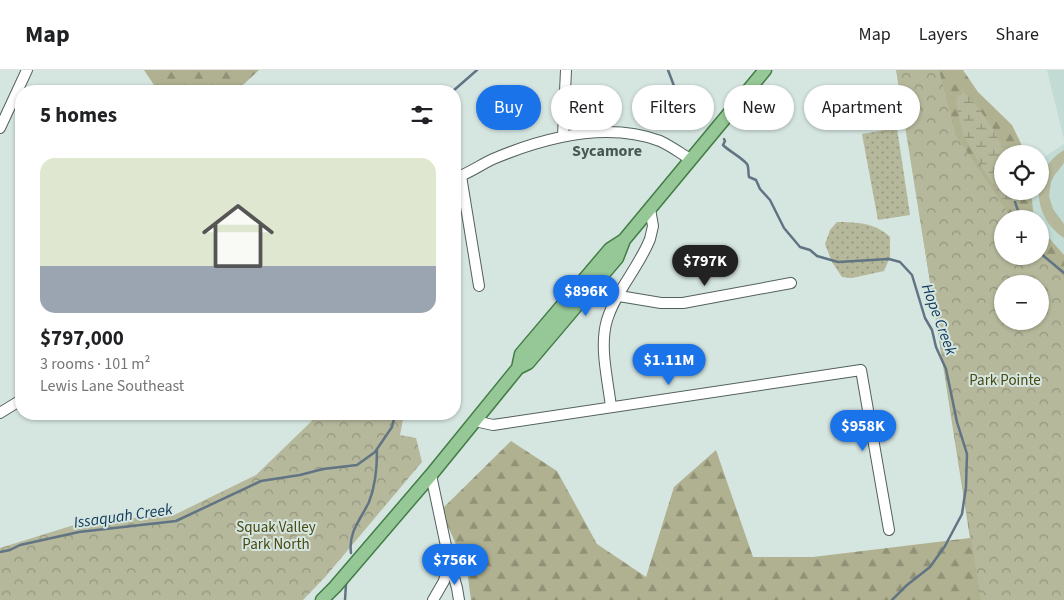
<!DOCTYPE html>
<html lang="en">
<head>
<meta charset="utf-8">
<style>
	:root { --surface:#fff; --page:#f6f6f6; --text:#202124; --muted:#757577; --line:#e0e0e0; --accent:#1a73e8 }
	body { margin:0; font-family:"Source Sans 3",sans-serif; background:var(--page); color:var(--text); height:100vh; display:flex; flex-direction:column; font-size:19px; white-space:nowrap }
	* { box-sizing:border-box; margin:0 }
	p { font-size:16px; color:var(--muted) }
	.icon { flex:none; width:28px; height:28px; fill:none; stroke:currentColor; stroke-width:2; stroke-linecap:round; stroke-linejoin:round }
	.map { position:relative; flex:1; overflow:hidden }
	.side { position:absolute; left:15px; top:15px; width:446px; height:335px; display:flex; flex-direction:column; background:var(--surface); border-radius:20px; box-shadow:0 1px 4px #0004 }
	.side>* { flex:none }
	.hud { position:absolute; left:476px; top:15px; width:475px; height:45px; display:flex; gap:10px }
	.tools { position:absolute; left:994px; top:75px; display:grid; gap:10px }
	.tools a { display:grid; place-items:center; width:55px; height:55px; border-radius:50%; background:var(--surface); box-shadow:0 1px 4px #0004; font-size:25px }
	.price { position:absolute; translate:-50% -42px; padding:0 11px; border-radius:18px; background:var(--accent); color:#fff; font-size:16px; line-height:32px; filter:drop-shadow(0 1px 2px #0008) }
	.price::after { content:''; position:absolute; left:50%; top:30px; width:15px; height:11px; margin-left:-8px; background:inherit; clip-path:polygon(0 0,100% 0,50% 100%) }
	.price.on { background:#222; color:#fff }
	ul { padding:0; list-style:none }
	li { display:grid; align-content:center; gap:10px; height:265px; padding:0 25px }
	li span { display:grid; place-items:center; height:155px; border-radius:15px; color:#555 }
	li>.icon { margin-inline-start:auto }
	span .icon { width:90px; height:90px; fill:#fffc; stroke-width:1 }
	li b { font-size:21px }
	h2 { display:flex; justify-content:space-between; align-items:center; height:60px; padding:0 25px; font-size:21px }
	.pill { padding:0 18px; border-radius:22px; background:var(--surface); box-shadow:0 1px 4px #0004; font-size:18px; line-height:45px }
	.pill.on { background:var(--accent); color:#fff }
	header { display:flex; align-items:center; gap:30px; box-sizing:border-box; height:70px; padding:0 25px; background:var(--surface); border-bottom:1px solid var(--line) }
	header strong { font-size:24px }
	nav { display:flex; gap:28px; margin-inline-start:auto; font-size:18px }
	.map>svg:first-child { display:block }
</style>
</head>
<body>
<header>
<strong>Map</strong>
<nav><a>Map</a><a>Layers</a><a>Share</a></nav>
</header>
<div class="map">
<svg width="1064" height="530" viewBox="0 0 1064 530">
	<defs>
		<pattern id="grass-dots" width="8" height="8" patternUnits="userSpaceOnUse" patternTransform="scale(1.25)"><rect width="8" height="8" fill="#b6b89b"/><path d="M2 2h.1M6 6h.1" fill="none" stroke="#94967f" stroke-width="1.8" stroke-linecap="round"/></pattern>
		<pattern id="forest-firs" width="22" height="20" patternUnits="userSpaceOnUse" patternTransform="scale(1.25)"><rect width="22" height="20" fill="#b0b190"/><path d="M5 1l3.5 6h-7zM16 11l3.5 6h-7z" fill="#909176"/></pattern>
		<pattern id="wetland-marsh" width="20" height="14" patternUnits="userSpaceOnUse" patternTransform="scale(1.25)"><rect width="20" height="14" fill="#b6b89b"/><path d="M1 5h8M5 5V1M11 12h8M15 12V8" fill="none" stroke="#94967f"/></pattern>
		<pattern id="park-crowns" width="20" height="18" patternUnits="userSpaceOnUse" patternTransform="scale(1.25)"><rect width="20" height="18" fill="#b6b89b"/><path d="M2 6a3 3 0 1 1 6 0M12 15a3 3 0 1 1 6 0" fill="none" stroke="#94967f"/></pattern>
	</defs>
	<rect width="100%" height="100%" fill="#d5e5e0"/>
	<path fill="#c2dbd5" d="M1047 0H1064V69Z
		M1064 74V193L1040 156V149H1036L1028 137 1027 121H1040V90Z"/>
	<path fill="url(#grass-dots)" d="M897 58 910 145 878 150 862 64Z
		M837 152C856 152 876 153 890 167V187L884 201 852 208 842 207 832 192 825 174 830 160Z"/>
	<path fill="url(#forest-firs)" fill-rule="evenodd" d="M144 0H259L244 14 233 21H158Z
		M897 0H963L978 22 1012 55 1026 84H1002V121H1031L1034 149H1002V186H1040V158L1064 185V530H471L467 500 441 440 511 371 557 401 597 474 646 507 674 417 716 380 753 487H813L970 468ZM1002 214H1040V251H1002Z"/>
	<path fill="url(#wetland-marsh)" d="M962 21C982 39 994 59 1006 84H1002V121H1017L1018 125 1015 132 1003 130 982 98 962 63 956 30Z"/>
	<path fill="url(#park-crowns)" fill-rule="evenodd" d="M896 0H939L956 65 1012 149H1002V186H1040V181L1064 208V530H981ZM1002 214H1040V251H1002Z
		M319 344H404L400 365 416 368 422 392 326 506 303 530H0V478L90 450 172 446 256 405Z"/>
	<path fill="#b6b89b" d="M1064 80V93L1054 106 1051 112 1049 126 1053 139 1064 154V168C1031 147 1030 100 1064 80Z"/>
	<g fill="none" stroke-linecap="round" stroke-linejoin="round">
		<path stroke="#617484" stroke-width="2.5" d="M668 0 679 29 701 54
			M453 21 477 0
			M724 69 725 71 723 75C730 82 740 86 747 94 749 97 748 103 749 107L756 110 760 119 770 130 784 158 800 177 810 180 817 186 838 192 889 189 900 192 912 205 925 248 932 260 936 277 946 299 957 352 967 384 966 417 962 444 945 476 930 497 907 515 892 530
			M1015 132 1021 149
			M1040 183 1064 203
			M0 482 10 480 20 475 79 462 176 451 261 411 300 405 323 399 357 395 375 382 392 357 395 344
			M351 483C348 462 361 449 369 432 375 417 377 397 377 381
			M345 530 346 514"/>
		<defs>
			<path id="minor" d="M0 58 27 0
				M563 66 566 0
				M461 106 479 216
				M455 108C468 104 480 95 493 89 543 68 606 51 660 71 671 76 680 83 690 89
				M619 226 661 233H683L791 213
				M611 337C608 310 599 277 607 250 616 221 639 197 650 169L653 156 650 139
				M0 343 21 330
				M475 351 493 355 861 300 889 460
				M431 405 449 490 457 518 459 530
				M433 530 444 511 449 490"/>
			<path id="major" d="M518 298 521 284 610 179 624 170 765 0
				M322 530 335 517 431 405 518 298 528 293 617 188 624 170"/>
		</defs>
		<use href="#minor" stroke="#53615d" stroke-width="12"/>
		<use href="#major" stroke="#427c46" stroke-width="15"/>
		<use href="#minor" stroke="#fff" stroke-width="10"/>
		<use href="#major" stroke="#95c896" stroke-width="12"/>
	</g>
	<g text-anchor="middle" stroke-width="4" stroke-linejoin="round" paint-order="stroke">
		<g font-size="15" fill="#494911" stroke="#d5e5e0">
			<text x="1005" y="315">Park Pointe</text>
			<text x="276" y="462">Squak Valley<tspan x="276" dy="17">Park North</tspan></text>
		</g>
		<g font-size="16" font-weight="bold" fill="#495753" stroke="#d5e5e0">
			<text x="607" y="86">Sycamore</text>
		</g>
		<g font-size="16" font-style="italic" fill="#0f385a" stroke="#d5e5e0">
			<text transform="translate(940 249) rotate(70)" y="6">Hope Creek</text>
			<text transform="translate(123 445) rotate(-8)" y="6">Issaquah Creek</text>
		</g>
	</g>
</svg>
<div class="tools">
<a><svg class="icon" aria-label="locate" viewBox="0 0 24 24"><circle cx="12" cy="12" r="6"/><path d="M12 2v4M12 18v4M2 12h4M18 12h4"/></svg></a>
<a>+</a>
<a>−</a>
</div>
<b class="price on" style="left:705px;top:217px">$797K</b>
<b class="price" style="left:586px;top:247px">$896K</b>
<b class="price" style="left:669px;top:316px">$1.11M</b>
<b class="price" style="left:863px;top:382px">$958K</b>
<b class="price" style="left:455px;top:516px">$756K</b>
<div class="hud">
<a class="pill on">Buy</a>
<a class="pill">Rent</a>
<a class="pill">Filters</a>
<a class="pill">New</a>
<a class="pill">Apartment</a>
</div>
<section class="side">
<h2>5 homes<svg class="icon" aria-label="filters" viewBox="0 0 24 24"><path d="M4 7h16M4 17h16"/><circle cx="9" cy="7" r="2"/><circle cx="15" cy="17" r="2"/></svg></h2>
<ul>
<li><span style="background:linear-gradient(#dfe7d0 70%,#9aa5b1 0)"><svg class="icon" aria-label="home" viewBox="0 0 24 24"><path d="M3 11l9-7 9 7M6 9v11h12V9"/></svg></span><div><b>$797,000</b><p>3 rooms · 101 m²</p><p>Lewis Lane Southeast</p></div></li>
</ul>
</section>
</div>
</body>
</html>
